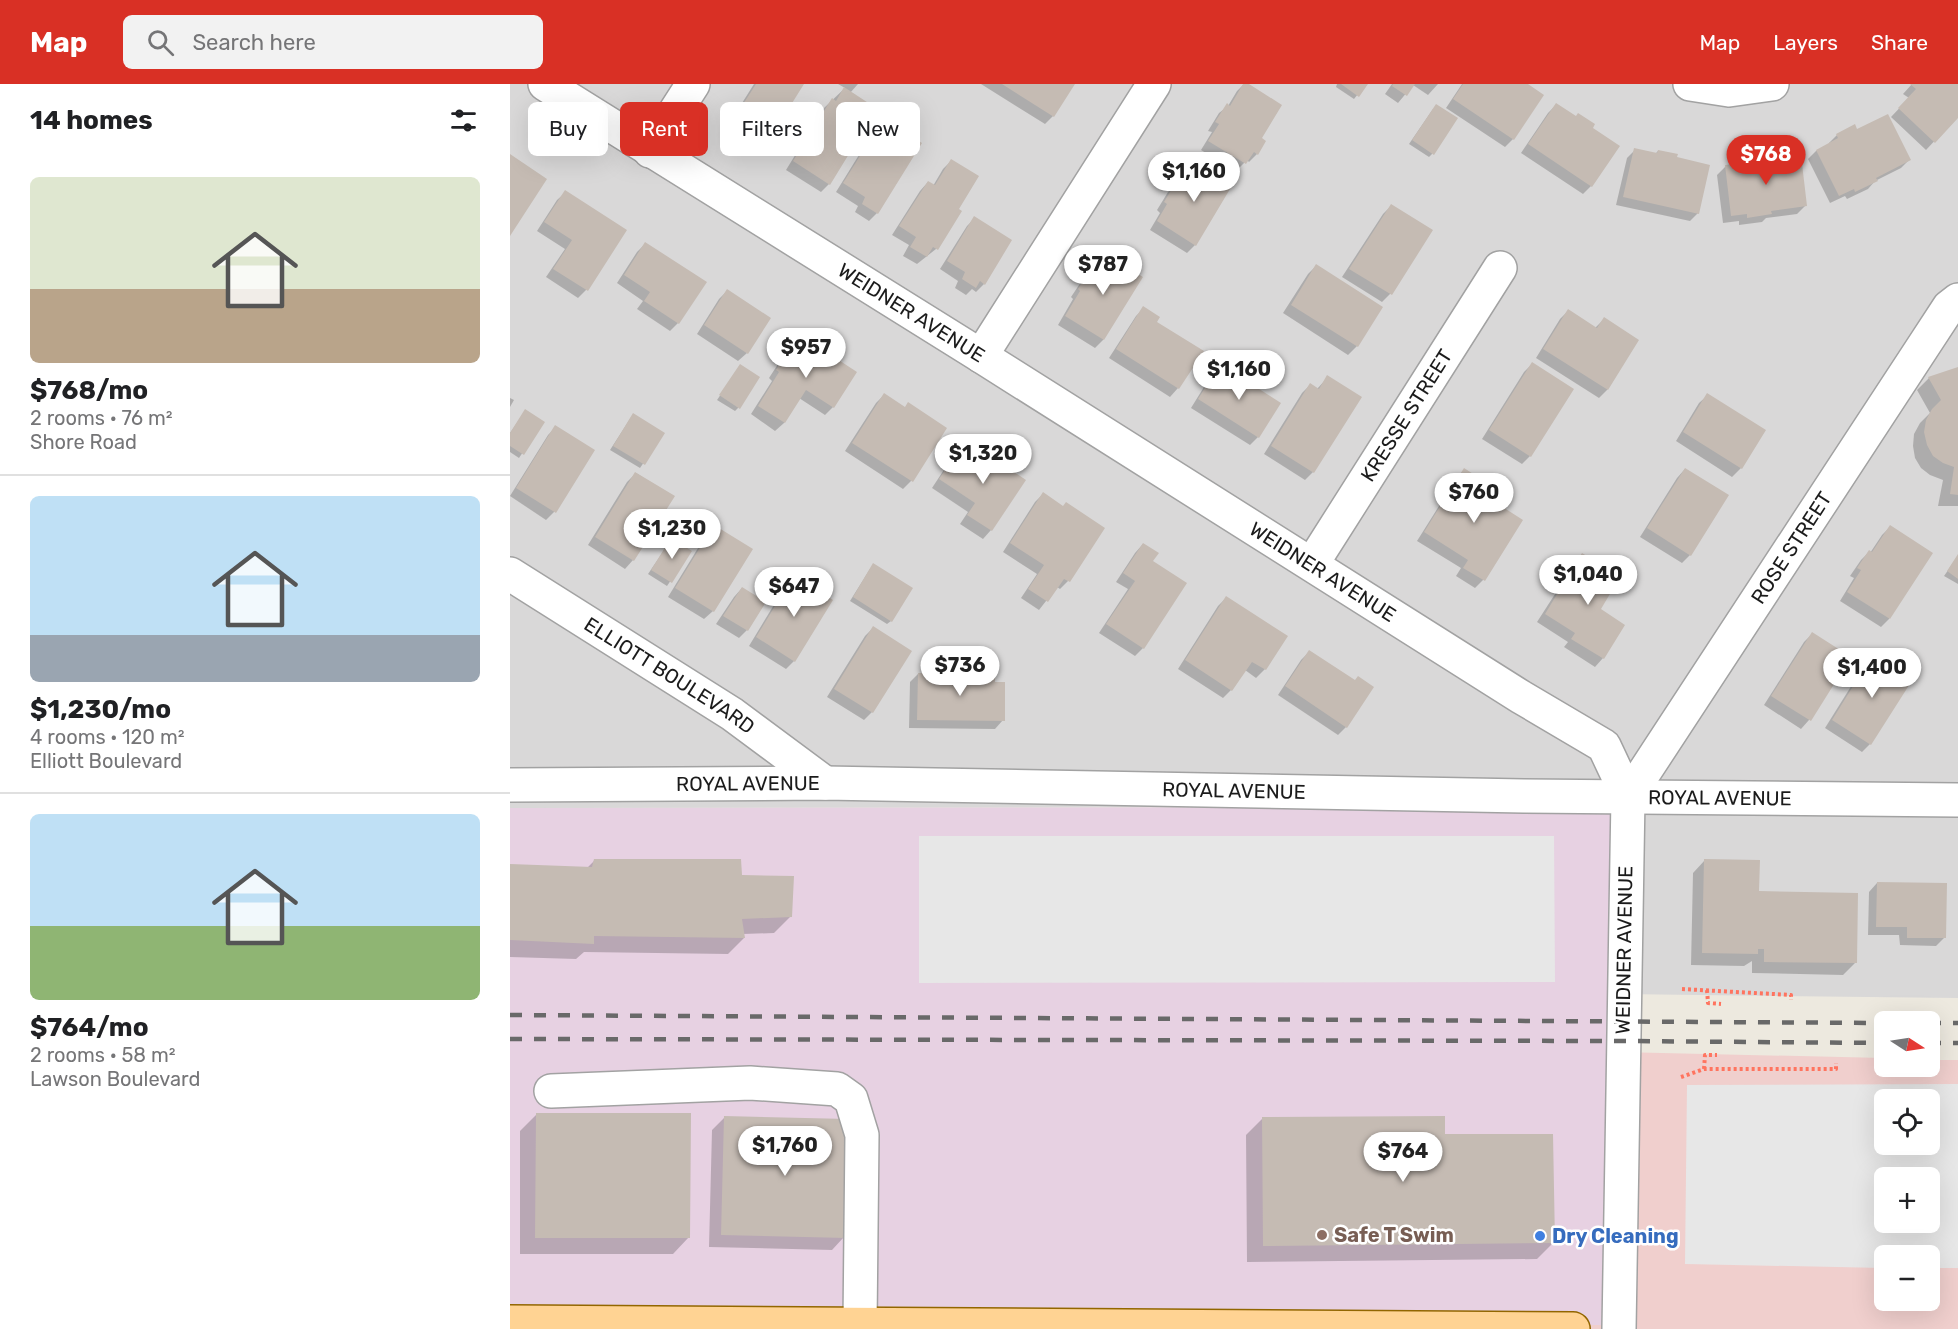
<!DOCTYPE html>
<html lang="en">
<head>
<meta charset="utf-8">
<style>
	:root { --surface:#fff; --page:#f2f2f2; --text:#202124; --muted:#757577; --line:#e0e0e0; --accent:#d93025 }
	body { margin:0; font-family:Rubik,sans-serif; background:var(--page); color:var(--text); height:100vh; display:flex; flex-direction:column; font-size:22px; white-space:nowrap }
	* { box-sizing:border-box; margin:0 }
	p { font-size:20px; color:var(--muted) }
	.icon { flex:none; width:33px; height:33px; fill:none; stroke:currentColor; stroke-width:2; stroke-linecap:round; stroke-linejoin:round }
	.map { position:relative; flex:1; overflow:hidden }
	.details { display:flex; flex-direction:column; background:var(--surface); width:510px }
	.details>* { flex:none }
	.top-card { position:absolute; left:18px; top:18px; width:570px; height:54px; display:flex; gap:12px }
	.needle { width:39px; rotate:102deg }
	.tools { position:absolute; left:1364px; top:927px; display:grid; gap:12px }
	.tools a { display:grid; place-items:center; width:66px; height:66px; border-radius:9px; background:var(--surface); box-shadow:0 6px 24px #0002; font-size:30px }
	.price { position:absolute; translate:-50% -51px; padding:0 14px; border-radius:21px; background:#fff; color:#222; font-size:20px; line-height:39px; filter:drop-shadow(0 2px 3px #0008) }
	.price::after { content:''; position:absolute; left:50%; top:36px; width:18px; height:14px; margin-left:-9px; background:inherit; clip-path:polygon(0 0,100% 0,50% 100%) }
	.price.selected { background:var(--accent); color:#fff }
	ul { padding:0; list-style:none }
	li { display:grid; align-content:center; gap:12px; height:318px; padding:0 30px }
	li+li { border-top:2px solid var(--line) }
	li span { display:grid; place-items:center; height:186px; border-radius:9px; color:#555 }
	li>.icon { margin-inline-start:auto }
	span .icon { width:108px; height:108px; fill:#fffc; stroke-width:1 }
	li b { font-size:26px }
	h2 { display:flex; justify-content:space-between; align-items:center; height:72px; padding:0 30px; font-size:26px }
	.chip { padding:0 21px; border-radius:9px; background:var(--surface); box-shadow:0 6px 24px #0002; font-size:21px; line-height:54px }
	.chip.selected { background:var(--accent); color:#fff }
	header { display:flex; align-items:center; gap:36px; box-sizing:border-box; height:84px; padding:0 30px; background:var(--accent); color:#fff }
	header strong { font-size:28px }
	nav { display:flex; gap:33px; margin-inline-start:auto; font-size:21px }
	.search { width:420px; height:54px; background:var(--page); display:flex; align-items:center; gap:15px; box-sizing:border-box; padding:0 21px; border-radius:9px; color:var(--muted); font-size:22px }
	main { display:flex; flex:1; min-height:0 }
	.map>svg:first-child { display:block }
</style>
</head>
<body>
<header>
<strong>Map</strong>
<div class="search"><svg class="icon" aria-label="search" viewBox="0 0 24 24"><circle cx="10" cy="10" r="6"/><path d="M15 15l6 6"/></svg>Search here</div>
<nav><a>Map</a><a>Layers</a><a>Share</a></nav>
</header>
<main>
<section class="details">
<h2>14 homes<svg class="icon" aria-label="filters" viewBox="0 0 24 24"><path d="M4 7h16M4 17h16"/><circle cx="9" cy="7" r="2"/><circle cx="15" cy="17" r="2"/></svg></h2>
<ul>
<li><span style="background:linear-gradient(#dfe7d0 60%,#b9a48a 0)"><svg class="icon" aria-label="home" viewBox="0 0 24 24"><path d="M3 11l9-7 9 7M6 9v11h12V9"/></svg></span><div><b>$768/mo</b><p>2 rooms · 76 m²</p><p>Shore Road</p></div></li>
<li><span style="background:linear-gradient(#bfe0f5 75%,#9aa5b1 0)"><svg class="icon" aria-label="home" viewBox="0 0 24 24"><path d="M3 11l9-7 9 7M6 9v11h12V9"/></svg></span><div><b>$1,230/mo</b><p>4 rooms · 120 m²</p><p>Elliott Boulevard</p></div></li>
<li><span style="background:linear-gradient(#bfe0f5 60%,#8fb573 0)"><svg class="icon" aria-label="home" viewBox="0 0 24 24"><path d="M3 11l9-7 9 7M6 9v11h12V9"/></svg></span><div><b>$764/mo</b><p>2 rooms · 58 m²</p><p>Lawson Boulevard</p></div></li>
</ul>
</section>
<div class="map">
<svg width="1448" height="1245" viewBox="0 0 1448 1245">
	<rect width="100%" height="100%" fill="#ede9df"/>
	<path fill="#d9d8d8" d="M0 0H1448V914L1109 910 1111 723 0 724Z"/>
	<path fill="#f0cfcd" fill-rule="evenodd" d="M1109 968 1374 974V982H1419V976H1448V1245H0ZM1374 1016H1419V1060H1374ZM1374 1094H1419V1138H1374ZM1374 1172H1419V1216H1374Z"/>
	<path fill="#e7d1e2" d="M1112 723 1100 1241H0V724Z"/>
	<path fill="#e7e7e7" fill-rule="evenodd" d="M409 752H1044L1045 898 409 899Z
		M1448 1000V1184H1419V1172H1374V1184L1175 1180 1177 1001ZM1374 1016H1419V1060H1374ZM1374 1094H1419V1138H1374Z"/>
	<path fill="#0003" d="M244 0H292L253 63 245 71 212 51Z
		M328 0H348L340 9 319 100 311 108 276 86 314 24 335 4Z
		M471 0H563L543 32 535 40Z
		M734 0H737L750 55 747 70 739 78 737 76 726 87 691 66 702 48 698 47 709 29 718 22 727 7Z
		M827 0H856L844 15 826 3Z
		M882 0H928L918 11 903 1 888 19 875 10Z
		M952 0H1015L1003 55 995 63 936 24Z
		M1402 0H1448V32L1416 66 1381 33 1399 14 1393 10Z
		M1046 21 1108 62 1081 102 1073 110 1011 69 1038 29Z
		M923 25 922 70 919 73 899 60Z
		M374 37 367 129 359 137 345 128 348 122 326 108 365 45Z
		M1347 47 1399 76 1391 84 1365 97 1358 105 1337 115 1335 112 1320 119 1298 75 1306 67 1319 61V59L1327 51Z
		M1125 66 1145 70 1148 67 1188 129 1180 137 1106 121 1117 74Z
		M1239 74 1296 121 1287 130 1256 134 1252 138 1229 141V137L1213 139 1207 91 1216 82 1233 80Z
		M441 77 447 126 450 128 426 165 407 180 393 172 399 161 382 151 410 107 418 98 423 102 433 85Z
		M684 78 685 161 677 169 640 146 650 129 647 126 658 108 667 101 676 86Z
		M56 108 115 147 76 206 68 214 36 193 55 165 27 147 47 116Z
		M881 122 921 147 880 210 872 218 832 193 873 130Z
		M465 134 474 200 466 208 462 205 456 211 445 204 448 197 430 185 457 142Z
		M135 160 168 239 160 247 127 225 133 217 107 199 127 168Z
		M594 171 631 194 593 256 585 264 548 241 563 215 561 213 571 198Z
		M806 182 871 223 847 262 838 271 773 229 798 190Z
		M217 207 237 269 228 277 187 250 209 215Z
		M634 224 645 238 668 304 660 313 599 274 626 232Z
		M1058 227 1085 244 1094 235 1127 256 1097 306 1089 314 1026 274 1050 235Z
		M289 252 323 323 315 331 289 314 274 339 265 347 241 330 262 297 259 294 281 260Z
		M1022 280 1020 372 1012 380 972 355 1014 288Z
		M230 282 228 324 225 327 207 316Z
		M710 282 748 353 740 361 681 324 702 290Z
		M1448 285V422H1428L1433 396 1420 391 1411 384 1405 374 1403 362 1404 350 1410 339 1420 329 1407 306 1419 294Z
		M818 293 803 388 795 396 754 370 792 309 800 301 807 305Z
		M374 311 394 324 435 345 401 397 393 405 335 367 366 319Z
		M1198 311 1254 347 1231 384 1222 393 1166 357 1189 319Z
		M0 314 4 316 0 323Z
		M15 327 33 338 9 374 0 368V349Z
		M120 335 153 350 130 384 100 366Z
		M46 343 44 428 36 436 0 412 38 351Z
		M453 361 514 396 481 446 473 455 450 440 458 428 422 404 445 369Z
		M1175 385 1180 471 1172 479 1130 453 1167 394Z
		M954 386 985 420 1011 436 973 496 965 504 946 492 951 484 907 457 946 395Z
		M126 389 163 413 123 476 115 485 78 461 117 398Z
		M533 410 558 497 550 505 547 503 529 526 511 514 527 490 493 468 525 418Z
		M205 443 203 527 194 535 158 513 196 451Z
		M1380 443 1379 535 1371 543 1330 517 1344 494 1340 492 1351 476 1359 468 1360 469 1372 451Z
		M161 456 180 468 157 502 138 490Z
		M633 460 641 477 633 564 625 572 589 549 618 505 606 498 625 469Z
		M1073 471 1089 526 1113 541 1093 574 1085 583 1054 563 1058 558 1027 538 1065 479Z
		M1448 472V500L1434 492Z
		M360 485 381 537 377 540 340 517Z
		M284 493V577L276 585 239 562 276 501Z
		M232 504 237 546 229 554 206 540 224 513Z
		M716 514 775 553 755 585 746 594 735 586 721 606 713 614 668 585 708 522Z
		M363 544 362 628 354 636 317 613 355 552Z
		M1302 550 1339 573 1299 636 1291 645 1254 621 1294 558Z
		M799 568 836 643 828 651 768 611 791 576Z
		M1363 572 1360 660 1352 668 1315 644 1355 580Z
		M408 590 493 636 485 645 399 644 400 598Z
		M1195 776 1248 808 1345 879 1333 891 1242 889V877L1234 882 1181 881 1183 789Z
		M84 777 230 792 280 833 264 849 233 850 234 854 218 870 74 868 66 875 0 873V782L77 784Z
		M1367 799 1434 854 1426 862 1390 861 1389 851H1358L1359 808Z
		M26 1031 179 1153 163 1170H10V1047Z
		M214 1034 334 1153 322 1166 199 1163 202 1046Z
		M752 1035 933 1052 1043 1159 1027 1175 737 1178 736 1051Z"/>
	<path fill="#c5bbb3" d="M246 0H294L254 64 219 42Z
		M492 0H565L544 33Z
		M733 0H739L772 21 752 54 756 57 748 71 744 68 736 80 698 57 709 40 705 38 717 19 720 22Z
		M831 0H858L849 13Z
		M883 0H905L897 12 882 2Z
		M953 0H1018L1034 11 1004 56 943 15Z
		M1400 0H1448V34L1425 59 1388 24 1406 5Z
		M334 3 363 22 354 36 358 39 320 101 283 77 322 14 326 17Z
		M1046 19 1066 32 1068 29 1085 40 1083 44 1110 62 1082 103 1018 60Z
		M926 20 948 34 924 71 902 56Z
		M1378 30 1401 76 1366 94 1368 97 1345 108 1344 105 1329 112 1306 66 1328 54 1326 50 1345 40 1347 45Z
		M373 35 412 59 368 130 352 120 355 113 333 99Z
		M1124 64 1147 69 1148 66 1168 70 1167 73 1200 81 1189 130 1113 113Z
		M0 70 37 95 0 152Z
		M1260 71 1261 75 1291 71 1297 122 1261 127 1262 130 1237 134V130L1221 132 1215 81 1239 78 1238 73Z
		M441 75 469 92 449 125 452 127 428 166 423 163 417 173 400 163 406 153 389 142 418 97 425 101Z
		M684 76 723 100 686 162 647 137 657 120 654 118 666 98 669 100Z
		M55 106 117 146 78 207 43 185 62 156 34 138Z
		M881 120 923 146 882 211 839 185Z
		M464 132 502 156 475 201 470 197 466 204 452 195 455 188 437 177Z
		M135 158 197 198 169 240 134 217 140 208 114 191Z
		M593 169 633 193 594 256 555 232 570 207 568 205 578 188 581 189Z
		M806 180 873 223 848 263 781 221Z
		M217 205 261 234 238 270 194 241Z
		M633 222 650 233 647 238 694 267 669 305 606 265Z
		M1058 225 1087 244 1094 233 1129 256 1098 306 1033 265Z
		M289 250 347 288 324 324 296 306 275 339 248 322 269 288 266 286Z
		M1022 278 1064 305 1021 373 979 346Z
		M230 280 250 293 230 325 209 311Z
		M710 280 771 319 749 354 688 315Z
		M1448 283V411L1440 410 1444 383 1433 379 1423 372 1417 361 1414 348 1416 336 1422 325 1431 316 1418 293Z
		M817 291 852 313 804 389 761 362 800 299 809 305Z
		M374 309 395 323 398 318 437 344 403 398 342 359Z
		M1197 309 1256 346 1232 385 1173 348Z
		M15 325 35 338 14 371 0 362V349Z
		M123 329 155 349 135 381 103 362Z
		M45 341 85 366 46 429 6 404Z
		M453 359 475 374 477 370 516 396 482 447 457 431 465 419 429 395Z
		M954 384 994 410 988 420 1013 436 975 497 953 484 958 476 914 448Z
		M1175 384 1219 411 1181 472 1137 444Z
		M125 388 165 412 124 477 85 453Z
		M533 408 553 422 556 418 595 444 560 498 554 495 538 518 518 505 534 481 500 459Z
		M204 441 243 465 204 528 165 504Z
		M1380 441 1423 469 1380 535 1337 508 1351 486 1347 484 1359 466 1362 468Z
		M161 454 182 467 162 499 141 486Z
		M633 459 649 469 643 477 677 499 634 565 596 540 625 497 613 489Z
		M1072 469 1110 493 1091 525 1115 541 1094 575 1061 555 1065 549 1035 530Z
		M1448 470V495L1437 487Z
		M363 479 403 504 382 538 343 513Z
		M284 491 323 516 285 578 246 553Z
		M232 503 256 518 238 547 213 532Z
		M716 512 778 552 756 586 742 578 722 607 675 576Z
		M363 542 402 567 363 629 324 605Z
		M1302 548 1341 573 1301 637 1261 612Z
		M799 566 845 596 848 592 864 603 837 644 775 602Z
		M1363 570 1403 595 1361 661 1322 636Z
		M408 589 485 590V598H495V637L407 636Z
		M84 775H231L232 791 284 792 282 833 232 835 235 854 84 852V860L0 856V780L82 783Z
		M1194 775 1250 776 1249 807 1348 809 1347 879 1254 878V865H1248V870L1192 869Z
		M1367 798 1437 799 1436 854H1397V843H1366Z
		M26 1029H181L180 1154H25Z
		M214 1032 338 1035 336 1154 211 1151Z
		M935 1032V1050H1043L1045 1159 753 1162 752 1033Z"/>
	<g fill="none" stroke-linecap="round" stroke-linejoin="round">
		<defs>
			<g id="minor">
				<path id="s1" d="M35 0 471 272 1011 613 1094 662 1118 713 1109 1245"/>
				<path d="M1180 0 1219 6 1262 0"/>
				<path d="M140 67 183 0"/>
				<path d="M471 272 644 0"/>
				<path id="s2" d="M802 480 990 184"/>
				<path id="s3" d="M0 490 222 630 315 699"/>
				<path id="s4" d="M0 701 315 699 1014 712 1448 716"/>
				<path id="s5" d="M1118 713 1418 255 1439 223 1448 216"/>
				<path d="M41 1007 240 999 327 1005 341 1015 352 1051 350 1240"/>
			</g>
			<path id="major" d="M0 1238 1063 1245"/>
		</defs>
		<use href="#minor" stroke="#a2a2a2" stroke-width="36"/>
		<use href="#major" stroke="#926600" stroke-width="36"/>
		<path stroke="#ff745f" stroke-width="4" stroke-dasharray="3 3" stroke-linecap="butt" d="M1172 905 1281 911V916
			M1197 906 1198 919 1211 920
			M1194 985 1195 971H1207
			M1171 993 1194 985H1326V979"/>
		<use href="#minor" stroke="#fff" stroke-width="33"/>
		<use href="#major" stroke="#ffd393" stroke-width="33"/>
		<path stroke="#696969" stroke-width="4.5" stroke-dasharray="12 12" stroke-linecap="butt" d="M0 931 1374 939
			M1419 939H1448
			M0 955 1113 957 1374 959
			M1419 959H1448"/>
	</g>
	<circle fill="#8d6e63" stroke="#fff" stroke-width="2" cx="812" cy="1151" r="6"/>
	<circle fill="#3f7fe0" stroke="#fff" stroke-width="2" cx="1030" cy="1152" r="6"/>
	<g text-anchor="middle" stroke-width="5" stroke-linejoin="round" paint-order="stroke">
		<g font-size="20" fill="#1b1b1b" stroke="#fff">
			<text dy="7" stroke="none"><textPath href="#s1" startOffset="432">WEIDNER AVENUE</textPath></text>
			<text dy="7" stroke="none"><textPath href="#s2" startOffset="176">KRESSE STREET</textPath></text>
			<text dy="7" stroke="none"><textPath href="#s5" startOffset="298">ROSE STREET</textPath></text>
			<text dy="7" stroke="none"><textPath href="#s1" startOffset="918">WEIDNER AVENUE</textPath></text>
			<text dy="7" stroke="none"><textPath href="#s3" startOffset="189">ELLIOTT BOULEVARD</textPath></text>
			<text dy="7" stroke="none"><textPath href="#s4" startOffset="238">ROYAL AVENUE</textPath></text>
			<text dy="7" stroke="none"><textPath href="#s4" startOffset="724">ROYAL AVENUE</textPath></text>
			<text dy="7" stroke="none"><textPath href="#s4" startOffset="1210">ROYAL AVENUE</textPath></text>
			<text transform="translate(1114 866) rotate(-89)" y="7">WEIDNER AVENUE</text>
		</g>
		<g font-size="20" font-weight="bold" fill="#785e54" stroke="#fff" text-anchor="start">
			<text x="824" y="1158">Safe T Swim</text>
		</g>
		<g font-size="20" font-weight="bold" fill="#366cbe" stroke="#fff" text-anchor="start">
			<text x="1042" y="1159">Dry Cleaning</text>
		</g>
	</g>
</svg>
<div class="tools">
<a><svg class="needle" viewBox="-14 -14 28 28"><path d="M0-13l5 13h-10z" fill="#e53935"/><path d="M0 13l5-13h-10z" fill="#757577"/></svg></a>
<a><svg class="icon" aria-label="locate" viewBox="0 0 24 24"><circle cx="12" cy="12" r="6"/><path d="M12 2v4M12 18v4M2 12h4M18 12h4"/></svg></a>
<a>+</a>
<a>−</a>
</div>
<b class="price selected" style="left:1256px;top:102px">$768</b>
<b class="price" style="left:684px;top:119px">$1,160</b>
<b class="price" style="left:593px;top:212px">$787</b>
<b class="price" style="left:296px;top:295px">$957</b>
<b class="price" style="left:729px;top:317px">$1,160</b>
<b class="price" style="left:473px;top:401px">$1,320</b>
<b class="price" style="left:964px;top:440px">$760</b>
<b class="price" style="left:162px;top:476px">$1,230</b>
<b class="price" style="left:1078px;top:522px">$1,040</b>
<b class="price" style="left:284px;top:534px">$647</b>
<b class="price" style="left:450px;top:613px">$736</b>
<b class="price" style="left:1362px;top:615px">$1,400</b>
<b class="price" style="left:275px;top:1093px">$1,760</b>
<b class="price" style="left:893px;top:1099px">$764</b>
<div class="top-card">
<a class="chip">Buy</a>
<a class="chip selected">Rent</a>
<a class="chip">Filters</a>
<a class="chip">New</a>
</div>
</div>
</main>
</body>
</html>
